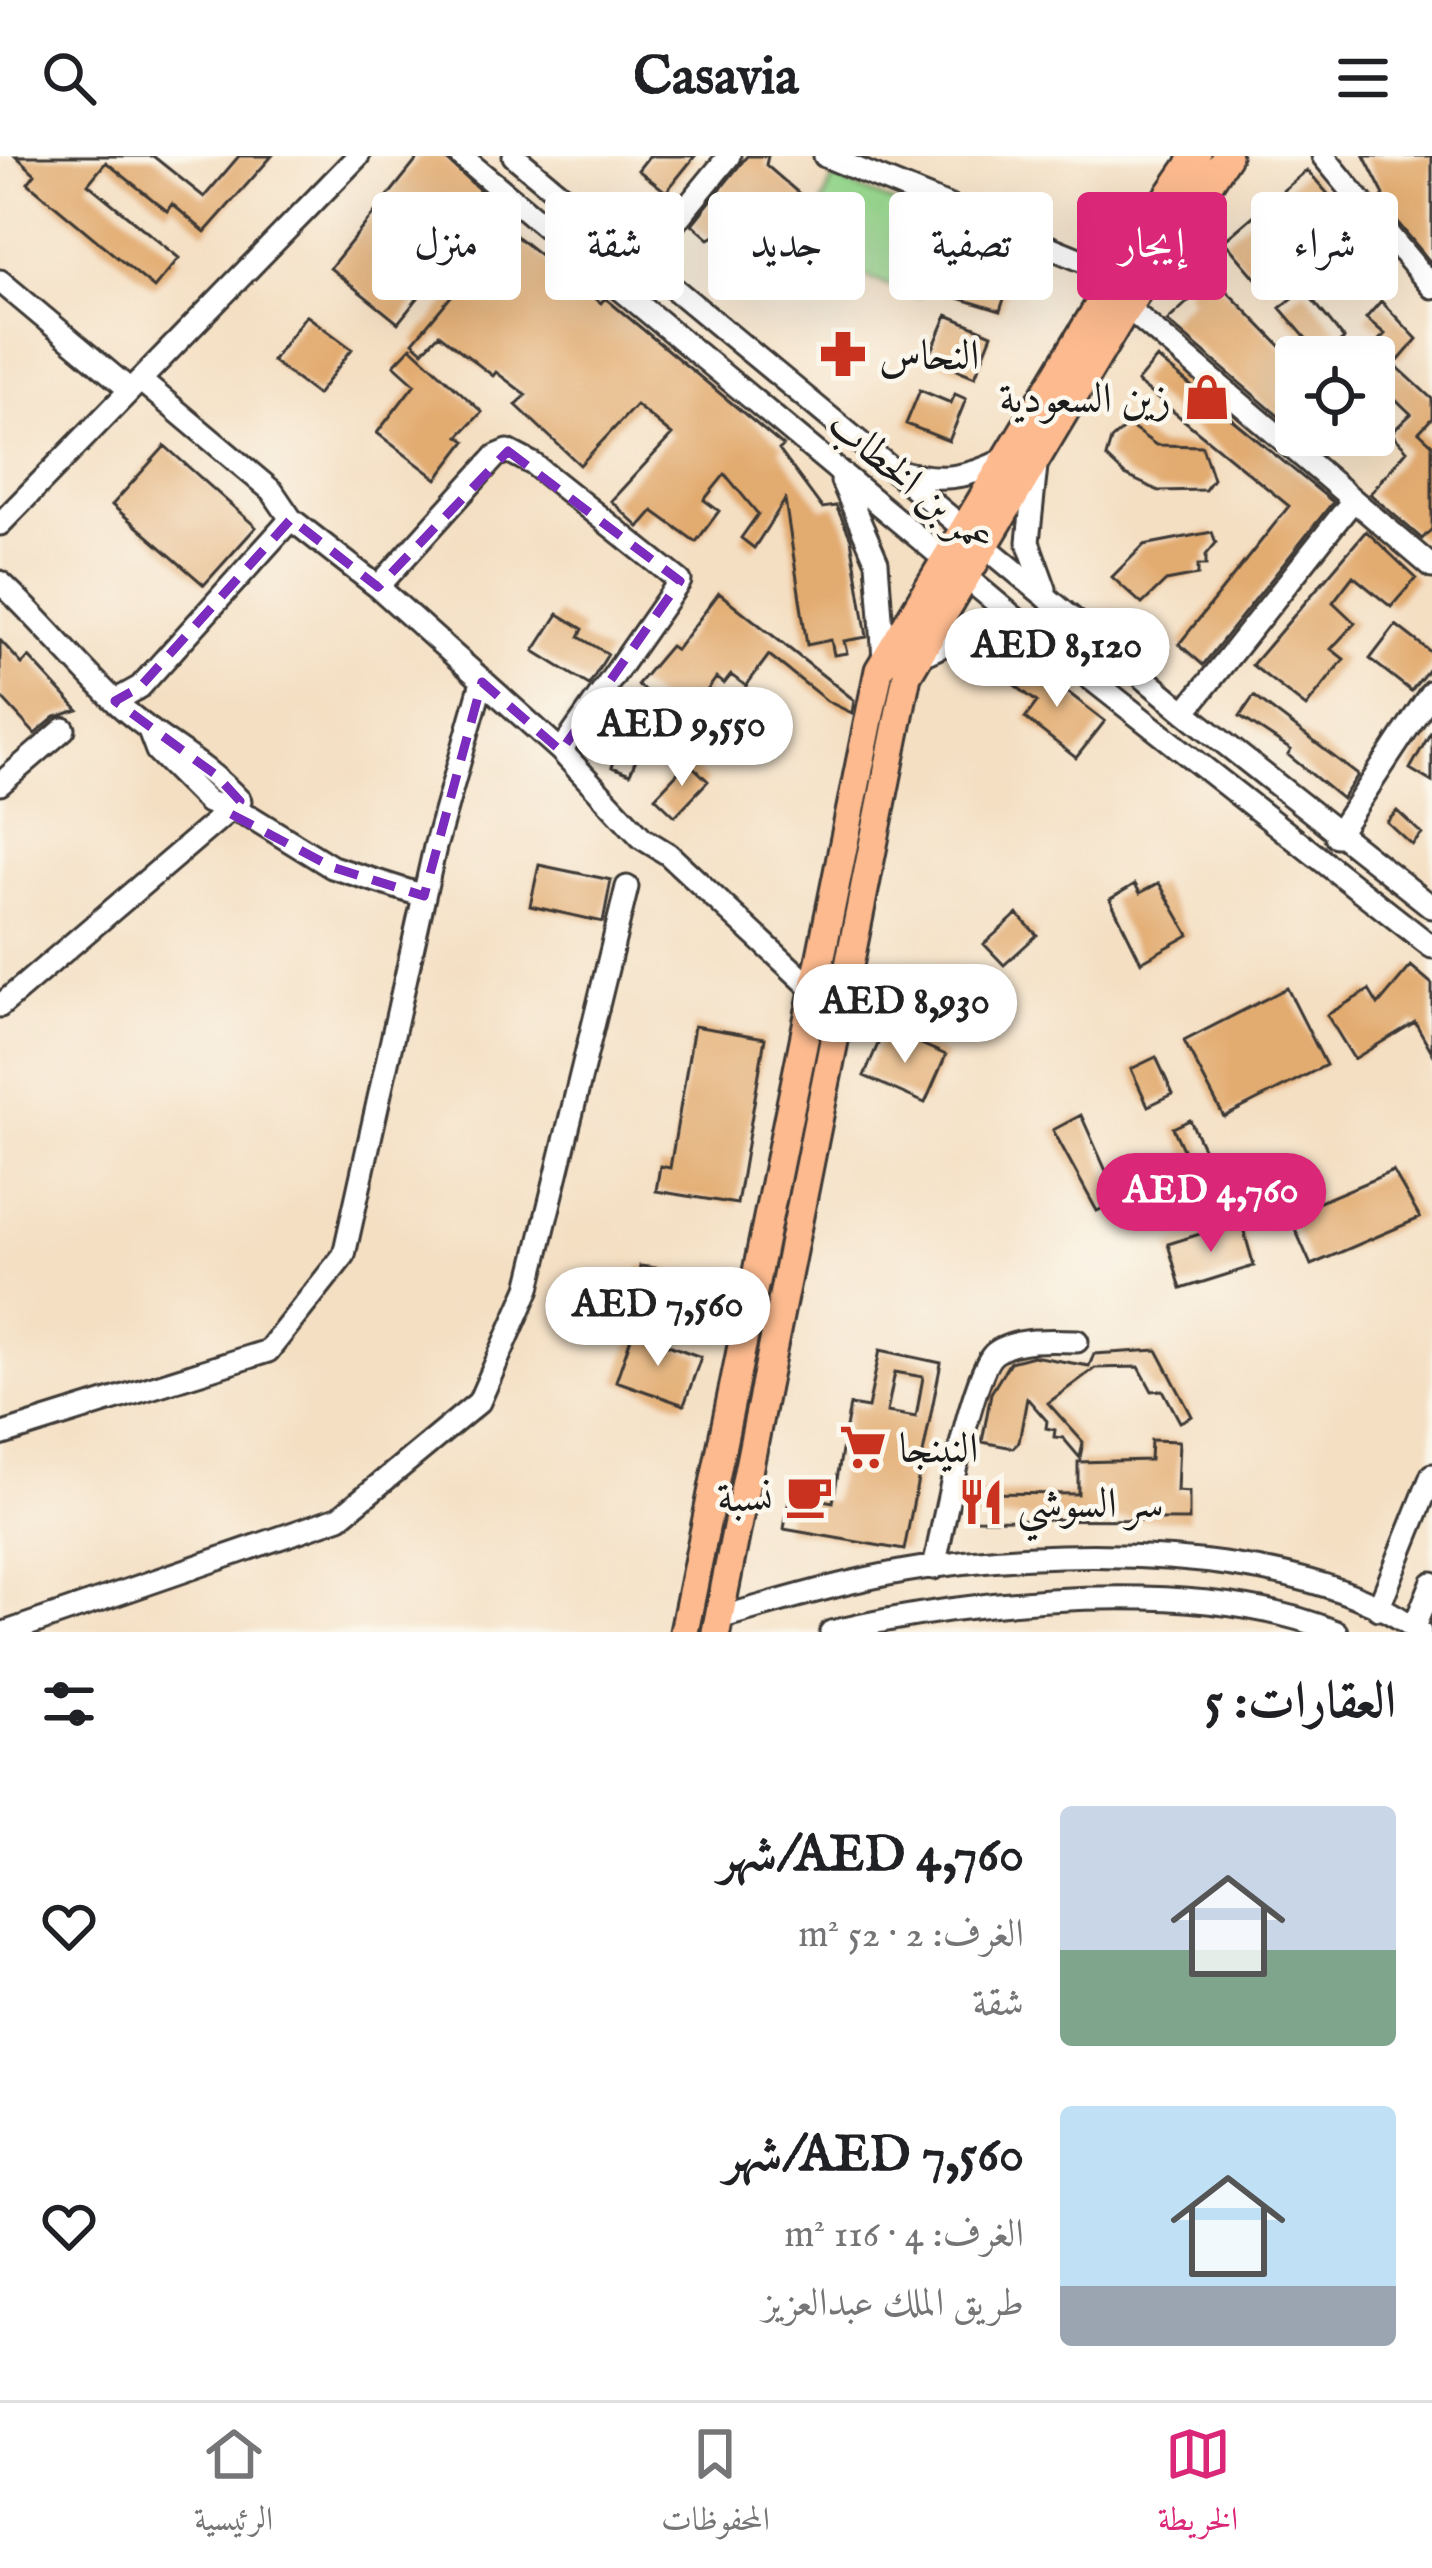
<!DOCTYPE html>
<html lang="ar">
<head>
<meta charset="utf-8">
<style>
	:root { --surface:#fff; --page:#f2f2f2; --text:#202124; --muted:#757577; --line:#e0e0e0; --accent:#db2777 }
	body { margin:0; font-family:"IM FELL English",Amiri,serif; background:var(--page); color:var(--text); direction:rtl; height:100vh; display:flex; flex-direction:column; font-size:45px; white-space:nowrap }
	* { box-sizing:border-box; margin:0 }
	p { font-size:39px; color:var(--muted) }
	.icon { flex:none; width:66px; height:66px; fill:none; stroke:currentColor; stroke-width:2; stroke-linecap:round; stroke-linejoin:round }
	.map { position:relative; height:1476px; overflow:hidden; direction:ltr }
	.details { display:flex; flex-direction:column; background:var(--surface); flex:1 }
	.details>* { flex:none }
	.guide { position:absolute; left:36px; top:36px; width:1362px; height:108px; direction:rtl; display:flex; gap:24px }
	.controls { position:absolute; left:1275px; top:180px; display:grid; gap:24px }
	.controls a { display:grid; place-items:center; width:120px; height:120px; border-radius:12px; background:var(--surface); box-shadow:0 12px 48px #0002; font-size:60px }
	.price { position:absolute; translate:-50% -102px; padding:0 27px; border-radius:42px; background:#fff; color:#222; font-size:39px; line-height:78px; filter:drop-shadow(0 3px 6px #0008) }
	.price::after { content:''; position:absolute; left:50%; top:72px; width:36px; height:27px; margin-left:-18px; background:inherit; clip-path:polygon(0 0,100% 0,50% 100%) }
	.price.selected { background:var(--accent); color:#fff }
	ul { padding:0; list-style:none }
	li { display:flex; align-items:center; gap:36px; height:300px; padding:0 36px }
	li span { display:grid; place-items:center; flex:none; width:336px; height:240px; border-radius:12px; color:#555 }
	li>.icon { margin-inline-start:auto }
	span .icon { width:144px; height:144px; fill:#fffc; stroke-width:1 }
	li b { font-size:51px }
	h2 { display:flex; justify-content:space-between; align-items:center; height:144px; padding:0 36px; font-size:51px }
	.chip { padding:0 42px; border-radius:12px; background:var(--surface); box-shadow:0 12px 48px #0002; font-size:42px; line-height:108px }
	.chip.selected { background:var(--accent); color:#fff }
	header { display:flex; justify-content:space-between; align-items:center; height:156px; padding:0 36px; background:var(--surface); font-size:54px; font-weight:700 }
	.dock { display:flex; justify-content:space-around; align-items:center; height:168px; border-top:3px solid var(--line); background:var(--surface); font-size:33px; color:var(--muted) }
	.dock a { display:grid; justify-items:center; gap:6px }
	.dock .selected { color:var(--accent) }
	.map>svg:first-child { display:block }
</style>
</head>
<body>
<header><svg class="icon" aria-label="menu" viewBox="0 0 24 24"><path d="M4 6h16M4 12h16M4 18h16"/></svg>Casavia<svg class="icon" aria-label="search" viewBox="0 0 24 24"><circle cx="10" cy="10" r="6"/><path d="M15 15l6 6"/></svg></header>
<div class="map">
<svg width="1432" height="1476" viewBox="0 0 1432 1476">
	<rect width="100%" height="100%" fill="#fbf7ec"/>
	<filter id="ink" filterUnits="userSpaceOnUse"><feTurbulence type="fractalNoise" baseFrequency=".00833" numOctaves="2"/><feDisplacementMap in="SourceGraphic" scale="24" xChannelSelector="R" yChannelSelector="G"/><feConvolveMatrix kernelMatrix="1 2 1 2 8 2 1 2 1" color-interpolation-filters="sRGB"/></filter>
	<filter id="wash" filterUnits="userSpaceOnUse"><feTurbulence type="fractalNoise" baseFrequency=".004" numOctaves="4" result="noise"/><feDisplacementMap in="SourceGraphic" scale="48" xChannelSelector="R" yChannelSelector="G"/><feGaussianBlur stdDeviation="2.7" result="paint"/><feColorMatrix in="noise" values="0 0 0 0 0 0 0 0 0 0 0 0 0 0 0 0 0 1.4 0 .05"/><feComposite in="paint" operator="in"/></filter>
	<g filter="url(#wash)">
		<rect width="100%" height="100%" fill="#f4dfc3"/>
		<path fill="#9ada90" stroke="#5b7b56" stroke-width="3" d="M833 22 947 69 918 141 803 95Z"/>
		<g id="blocks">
			<path fill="#e2ab6f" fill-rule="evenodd" d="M16 0H153L204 41 239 0H272L205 76 172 48 167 55 106 6 88 28 179 102 154 132 28 27 35 18Z
				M420 0H442L494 47 398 167 330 112Z
				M649 0H695L666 36 638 14Z
				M747 0H768L766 9 810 47 750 118 724 89 722 76 709 83 692 68Z
				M1364 0H1432V108L1379 44 1384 39Z
				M1307 14 1349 62 1264 132 1224 85Z
				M507 73 601 147 605 142 740 254 783 290 779 294 822 352 836 350 851 383 867 481 844 485 847 497 834 499 831 484 807 489 785 344 754 392 741 382 758 358 725 318 704 344 719 355 696 386 653 355 639 371 611 345 672 279 636 249 580 309 516 249 526 239 496 216 493 220 439 178 423 195 413 186Z
				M976 77 1020 95 1000 155 955 141Z
				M1206 114 1296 206V275L1167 165 1192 142 1185 134Z
				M1304 133 1344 183 1322 201 1280 152Z
				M1381 145 1417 183 1399 204 1378 185 1385 178 1366 162Z
				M306 159 352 193 317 239 272 205Z
				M947 159 992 178 975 221 929 202Z
				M411 191 482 256 459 280 466 285 437 323 377 277 415 228 394 209Z
				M1157 202 1333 346 1203 509 1179 488 1289 350 1137 226Z
				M1392 206 1432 243V262L1419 276 1432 288V373L1422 383 1370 338 1407 294 1391 277 1411 258 1385 233 1374 246V225Z
				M920 234 951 247 955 238 966 243 949 285 906 268Z
				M1128 269 1156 289 1202 290 1213 323 1205 334 1159 335 1125 319 1106 301 1111 284Z
				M165 290 256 371 204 429 112 349Z
				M1366 375 1416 422 1391 451 1353 420 1333 446 1355 467 1331 493 1344 503 1306 551 1252 509Z
				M1212 376 1216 387 1206 399V409H1198V419L1166 425 1142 448 1112 421 1144 389Z
				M719 437 854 544 852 557 827 545 769 499 746 530 731 519 724 528 716 522 686 564 637 529 670 490 676 494Z
				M558 458 583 473 579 481 608 498 589 529 534 495Z
				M1396 469 1432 497V509L1411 535 1370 503Z
				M0 484 22 508 29 501 78 554 55 561 35 578 0 540Z
				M1025 503 1105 565 1076 602 1025 562 1037 546 1008 524Z
				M1254 540 1358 619 1342 643 1288 599 1291 594 1240 560Z
				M627 574 645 581 630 618 612 611Z
				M1432 574V626L1410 613Z
				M688 606 708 625 675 660 655 641Z
				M1397 655 1422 678 1412 689 1387 666Z
				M539 709 611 724 603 766 530 750Z
				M1159 727 1189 779 1141 806 1110 743 1135 728 1140 737Z
				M1017 758 1037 779 1004 809 984 788Z
				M1411 810 1432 828V896L1415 866 1354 903 1327 859 1369 834 1378 849Z
				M1287 832 1326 909 1224 961 1184 885Z
				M694 870 765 882 737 1048 656 1035 660 1010 670 1012Z
				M885 872 946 899 925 947 864 920Z
				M1156 901 1173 938 1148 950 1131 913Z
				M1081 959 1119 1044 1097 1055 1053 974Z
				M1190 964 1205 996 1188 1004 1173 972Z
				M1393 1015 1420 1062 1311 1109 1289 1059Z
				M1241 1065 1254 1110 1181 1133 1168 1088Z
				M640 1110 671 1114 670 1122 709 1129 701 1176 675 1172 677 1161 634 1155Z
				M633 1176 701 1201 684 1249 616 1225Z
				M880 1194 941 1207 904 1394 784 1373 790 1338 833 1346 850 1249 868 1252ZM895 1216 923 1221 916 1261 887 1256Z
				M1157 1194 1192 1260 1180 1266 1163 1234 1152 1235 1139 1211 1095 1212 1048 1247 1083 1286 1080 1302 1063 1282 1054 1281 1055 1274 1046 1272 1047 1265 1027 1242 1019 1286 1013 1292 982 1286 991 1237 1010 1206 1033 1200 1089 1210 1094 1198Z
				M1151 1284 1179 1285 1177 1335 1189 1336V1364L965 1363V1337L1078 1338V1306L1150 1304Z"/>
		</g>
	</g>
	<g filter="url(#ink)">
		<use href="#blocks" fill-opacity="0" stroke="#3c3935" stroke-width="3"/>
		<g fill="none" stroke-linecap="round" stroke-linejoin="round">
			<defs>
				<path id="minor" d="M461 0 1039 482 1432 791
					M514 0 1185 556 1432 751
					M825 0 1118 119
					M1323 0 1432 131
					M642 106 729 0
					M0 125 130 234
					M1127 151 1432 411
					M140 224 272 335 291 363 378 431 561 595 642 682 668 698 815 835
					M1036 310 1028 386 1045 433
					M898 315C939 326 967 323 1005 303
					M842 325 877 406 884 503
					M0 368 358 0
					M0 426C41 464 76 508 117 547 156 584 199 601 240 645L0 850
					M378 431 496 300 508 295 533 308 680 425 561 595
					M920 500 964 480 1039 482
					M115 545 140 531 291 363
					M1185 556 1351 347
					M149 574 157 595 208 646 251 661 332 711 424 740
					M0 628 64 573
					M1336 680 1432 535
					M0 1279 268 1195 344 1099 435 691 482 526
					M934 1412C942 1375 972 1214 995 1197 1015 1182 1054 1184 1077 1185
					M1378 1453 1432 1319
					M719 1462C780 1445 842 1426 905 1415 1047 1390 1301 1386 1420 1476
					M1414 1471 1432 1427
					M7 1476 340 1361 479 1246 529 1132 627 731
					M831 1476C970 1442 1202 1420 1336 1476"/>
				<path id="major" d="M684 1476 879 514 1137 86 1196 0
					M716 1476 907 519 1127 151 1227 0"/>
			</defs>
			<use href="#minor" stroke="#3c3935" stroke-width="27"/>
			<use href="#major" stroke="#3c3935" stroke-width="33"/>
			<use href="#minor" stroke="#fff" stroke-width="21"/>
			<use href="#major" stroke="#fcba8e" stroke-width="27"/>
		</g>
	</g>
	<path fill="none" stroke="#7b2cbf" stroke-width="9" stroke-dasharray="24 15" stroke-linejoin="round" d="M508 295 680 425 561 595 482 526 424 740 332 711 231 658 240 645 216 619 115 545 140 531 291 363 378 431Z"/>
	<defs>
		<symbol id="pharmacy-bare" viewBox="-9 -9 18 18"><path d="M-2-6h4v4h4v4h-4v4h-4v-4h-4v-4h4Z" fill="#c8321e" stroke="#fbf7ec" stroke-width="2.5" paint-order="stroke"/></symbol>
		<symbol id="shop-bare" viewBox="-9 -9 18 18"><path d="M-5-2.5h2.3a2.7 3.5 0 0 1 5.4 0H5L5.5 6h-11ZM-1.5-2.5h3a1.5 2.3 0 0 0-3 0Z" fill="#c8321e" stroke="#fbf7ec" stroke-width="2.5" paint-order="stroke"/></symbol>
		<symbol id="supermarket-bare" viewBox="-9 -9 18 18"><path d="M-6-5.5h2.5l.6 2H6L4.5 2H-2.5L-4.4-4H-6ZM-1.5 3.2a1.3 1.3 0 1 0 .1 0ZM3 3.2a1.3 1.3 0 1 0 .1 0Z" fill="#c8321e" stroke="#fbf7ec" stroke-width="2.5" paint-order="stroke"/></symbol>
		<symbol id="cafe-bare" viewBox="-9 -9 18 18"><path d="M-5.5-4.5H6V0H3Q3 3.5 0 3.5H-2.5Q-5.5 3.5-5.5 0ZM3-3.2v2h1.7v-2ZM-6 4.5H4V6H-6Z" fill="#c8321e" stroke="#fbf7ec" stroke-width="2.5" paint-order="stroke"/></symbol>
		<symbol id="restaurant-bare" viewBox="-9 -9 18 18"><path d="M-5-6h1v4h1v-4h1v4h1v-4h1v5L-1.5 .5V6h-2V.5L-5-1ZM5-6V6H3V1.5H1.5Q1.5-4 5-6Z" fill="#c8321e" stroke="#fbf7ec" stroke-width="2.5" paint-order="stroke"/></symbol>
	</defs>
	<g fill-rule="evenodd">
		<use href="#pharmacy-bare" x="810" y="165" width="66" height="66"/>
		<use href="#shop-bare" x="1174" y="208" width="66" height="66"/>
		<use href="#supermarket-bare" x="830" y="1258" width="66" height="66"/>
		<use href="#cafe-bare" x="776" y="1307" width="66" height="66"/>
		<use href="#restaurant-bare" x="948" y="1313" width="66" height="66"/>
	</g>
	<g text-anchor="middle" stroke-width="9" stroke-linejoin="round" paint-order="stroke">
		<g font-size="42" fill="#1c1c1c" stroke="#fbf7ec" text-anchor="start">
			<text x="879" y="213">النحاس</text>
			<text x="1171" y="256" text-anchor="end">زين السعودية</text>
			<text x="899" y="1306">النينجا</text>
			<text x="773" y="1355" text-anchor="end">نسبة</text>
			<text x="1017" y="1361">سر السوشي</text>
		</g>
		<g font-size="42" fill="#1c1c1c" stroke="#fbf7ec">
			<text transform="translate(912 325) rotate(40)" y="15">عمر بن الخطاب</text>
		</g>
	</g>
</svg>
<div class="controls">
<a><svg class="icon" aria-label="locate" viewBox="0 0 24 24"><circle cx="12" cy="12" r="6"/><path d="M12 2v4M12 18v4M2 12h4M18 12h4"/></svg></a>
</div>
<b class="price" style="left:1057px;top:554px">AED 8,120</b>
<b class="price" style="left:682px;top:633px">AED 9,550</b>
<b class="price" style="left:905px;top:910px">AED 8,930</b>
<b class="price selected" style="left:1211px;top:1099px">AED 4,760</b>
<b class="price" style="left:658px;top:1213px">AED 7,560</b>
<div class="guide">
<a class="chip">شراء</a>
<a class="chip selected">إيجار</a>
<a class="chip">تصفية</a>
<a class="chip">جديد</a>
<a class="chip">شقة</a>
<a class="chip">منزل</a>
</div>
</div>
<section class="details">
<h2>العقارات: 5<svg class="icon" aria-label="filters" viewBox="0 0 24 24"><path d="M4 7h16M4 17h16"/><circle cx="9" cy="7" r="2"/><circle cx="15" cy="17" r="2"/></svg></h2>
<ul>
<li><span style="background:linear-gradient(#c9d6e8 60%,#7fa58c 0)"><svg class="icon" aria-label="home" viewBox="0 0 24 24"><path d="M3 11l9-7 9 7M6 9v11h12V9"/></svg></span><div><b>AED 4,760/شهر</b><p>الغرف: 2 · 52 m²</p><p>شقة</p></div><svg class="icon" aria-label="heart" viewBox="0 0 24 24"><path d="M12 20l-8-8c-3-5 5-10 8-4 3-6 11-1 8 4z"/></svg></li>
<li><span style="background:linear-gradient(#bfe0f5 75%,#9aa5b1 0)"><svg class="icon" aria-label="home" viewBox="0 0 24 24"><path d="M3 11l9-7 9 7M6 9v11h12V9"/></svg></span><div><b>AED 7,560/شهر</b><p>الغرف: 4 · 116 m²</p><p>طريق الملك عبدالعزيز</p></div><svg class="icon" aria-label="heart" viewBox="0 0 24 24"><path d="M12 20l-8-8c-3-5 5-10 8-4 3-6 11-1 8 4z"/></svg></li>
</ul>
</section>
<nav class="dock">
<a class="selected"><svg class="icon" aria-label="map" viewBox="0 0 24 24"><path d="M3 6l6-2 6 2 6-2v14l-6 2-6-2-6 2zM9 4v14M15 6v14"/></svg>الخريطة</a>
<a><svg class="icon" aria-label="saved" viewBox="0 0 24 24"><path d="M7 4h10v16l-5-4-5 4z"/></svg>المحفوظات</a>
<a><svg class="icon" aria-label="home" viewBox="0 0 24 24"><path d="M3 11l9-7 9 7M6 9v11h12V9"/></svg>الرئيسية</a>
</nav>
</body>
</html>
